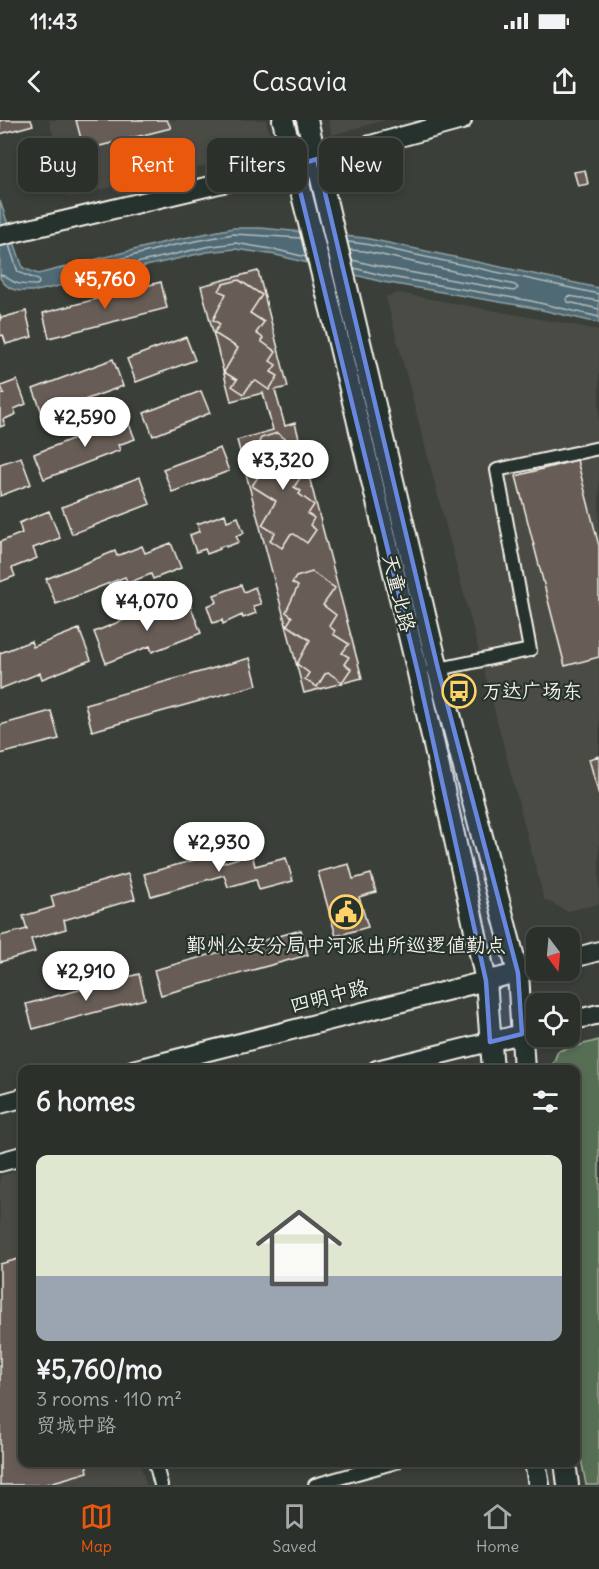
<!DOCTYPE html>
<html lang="en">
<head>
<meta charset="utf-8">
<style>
	:root { --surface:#2c302b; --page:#383c37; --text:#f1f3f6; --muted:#a6a9a9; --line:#484b47; --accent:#ea580c }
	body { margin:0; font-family:Delius,"LXGW WenKai TC",sans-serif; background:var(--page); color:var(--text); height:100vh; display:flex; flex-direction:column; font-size:22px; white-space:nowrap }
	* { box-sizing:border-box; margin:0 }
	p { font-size:20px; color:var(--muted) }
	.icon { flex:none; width:33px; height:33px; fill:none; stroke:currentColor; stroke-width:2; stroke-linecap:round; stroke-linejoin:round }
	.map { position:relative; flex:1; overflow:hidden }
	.sheet { position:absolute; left:18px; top:945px; width:562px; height:402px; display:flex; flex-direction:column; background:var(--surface); border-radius:12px; box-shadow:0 3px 9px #0003,0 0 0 2px var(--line) }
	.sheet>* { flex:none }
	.top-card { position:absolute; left:18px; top:18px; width:564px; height:54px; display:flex; gap:12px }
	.needle { width:39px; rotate:164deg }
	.controls { position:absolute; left:526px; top:807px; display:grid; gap:12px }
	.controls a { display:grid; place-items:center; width:54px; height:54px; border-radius:12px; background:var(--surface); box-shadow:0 3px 9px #0003,0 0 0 2px var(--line); font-size:30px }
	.price { position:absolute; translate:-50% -51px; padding:0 14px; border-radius:21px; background:#fff; color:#222; font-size:20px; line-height:39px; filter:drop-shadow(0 2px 3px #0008) }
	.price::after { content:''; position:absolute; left:50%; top:36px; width:18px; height:14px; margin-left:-9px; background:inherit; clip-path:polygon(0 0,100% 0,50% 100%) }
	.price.selected { background:var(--accent); color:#fff }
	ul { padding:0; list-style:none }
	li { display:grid; align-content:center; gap:12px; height:318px; padding:0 18px }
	li span { display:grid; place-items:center; height:186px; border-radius:12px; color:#555 }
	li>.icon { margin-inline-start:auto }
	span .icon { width:108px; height:108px; fill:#fffc; stroke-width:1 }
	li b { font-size:26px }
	h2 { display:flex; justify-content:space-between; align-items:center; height:72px; padding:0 18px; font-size:26px }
	.tag { padding:0 21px; border-radius:12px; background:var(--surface); box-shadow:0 3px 9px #0003,0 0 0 2px var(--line); font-size:21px; line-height:54px }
	.tag.selected { background:var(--accent); color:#fff }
	.status { display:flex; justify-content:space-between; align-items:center; height:42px; padding:0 30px; background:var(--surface); direction:ltr }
	.status svg { height:16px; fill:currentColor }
	header { display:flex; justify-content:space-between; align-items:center; height:78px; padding:0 18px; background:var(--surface); font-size:27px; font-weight:600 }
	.tabs { display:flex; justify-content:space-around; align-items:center; height:84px; border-top:2px solid var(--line); background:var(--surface); font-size:16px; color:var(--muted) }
	.tabs a { display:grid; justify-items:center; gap:3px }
	.tabs .selected { color:var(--accent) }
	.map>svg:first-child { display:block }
</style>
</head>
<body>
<div class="status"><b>11:43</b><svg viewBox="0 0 49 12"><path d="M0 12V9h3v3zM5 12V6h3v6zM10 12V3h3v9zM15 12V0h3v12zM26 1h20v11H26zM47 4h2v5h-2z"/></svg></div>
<header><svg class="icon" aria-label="back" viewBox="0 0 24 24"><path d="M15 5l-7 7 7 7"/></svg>Casavia<svg class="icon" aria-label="share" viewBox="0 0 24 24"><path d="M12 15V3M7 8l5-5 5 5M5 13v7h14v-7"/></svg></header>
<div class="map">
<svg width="599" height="1365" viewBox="0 0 599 1365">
	<rect width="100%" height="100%" fill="#3a4039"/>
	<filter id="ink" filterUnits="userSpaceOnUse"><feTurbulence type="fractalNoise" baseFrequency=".0167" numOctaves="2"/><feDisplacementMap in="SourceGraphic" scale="12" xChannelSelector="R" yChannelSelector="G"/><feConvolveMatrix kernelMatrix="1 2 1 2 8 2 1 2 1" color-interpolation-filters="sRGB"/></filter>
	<g filter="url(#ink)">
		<path fill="#4b4c45" d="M49 0H266L269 12 263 32 69 77Z
			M328 0H385L332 15Z
			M398 173 599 210V784L567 791 544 779 386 177Z
			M22 1050V1342L140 1343 146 1365H0V1056Z"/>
		<path fill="#576e52" stroke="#a6b09d" stroke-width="1.5" d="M599 920V1365H586L576 1312V950L551 949 558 931Z"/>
		<path fill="#4f6b75" stroke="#91a1a3" stroke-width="1.5" d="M0 81 23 148 38 154 169 121 233 108H261L365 118 599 168V203L529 187 383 162 276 135 235 129 207 132 37 171C20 171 10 173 0 158Z"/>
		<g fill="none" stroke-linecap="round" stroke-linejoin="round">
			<path stroke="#b2bbba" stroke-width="1.5" d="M301 118 233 114 170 126 69 152 67 155 71 158 206 127 235 123 277 130 306 137
				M348 122 365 124 599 174
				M350 130 364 131 515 165 518 168 514 171 386 148 352 140
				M354 148 385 156 531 181 599 197
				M0 155 5 156C15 165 23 165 37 165L39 163 38 160 18 152 9 125
				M599 181 569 176 566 179 568 182 599 189"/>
		</g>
		<path fill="#685d56" stroke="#f4f1e8" stroke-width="1.5" d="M0 0H31L33 5 0 14Z
			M76 0H167L171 8 84 30Z
			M585 50 588 64 578 66 574 52Z
			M258 151 288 267 275 270 285 306 295 303 362 558 304 573 237 320 273 310 263 273 231 281 201 166Z
			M239 160 262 175 250 193 264 202 256 213 263 218 261 221 276 232 270 241 276 245 271 252 278 256 269 270 256 261 252 262 244 274 232 266 237 260 224 252 238 228 214 213 220 204 213 200 226 174 219 171 223 164Z
			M161 162 167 188 49 218 43 193Z
			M26 191 32 217 6 224 3 215 0 216V194L1 198Z
			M186 217 195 240 136 262 127 239Z
			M113 239 123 266 43 295 33 269Z
			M17 260 26 284 14 289 16 294 3 300 5 305 0 307V275L4 274 1 266Z
			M201 271 210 293 153 316 144 293Z
			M125 294 135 319 118 325 120 330 44 359 34 334 110 304 109 301Z
			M277 313 300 329 288 346 302 355 294 367 301 371 299 374 314 385 308 394 314 398 310 405 316 410 307 423 294 414 290 415 282 428 270 420 275 413 262 405 276 381 252 366 258 357 252 353 264 327 258 324 261 318Z
			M220 328 229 351 172 372 163 349Z
			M21 337 31 364 0 376V344Z
			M577 340 599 426V537L565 546 516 356Z
			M140 357 150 384 72 414 62 387Z
			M49 391 60 418 33 428 37 438 12 448 15 456 0 462V422L22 413 19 403Z
			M225 394 227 401 238 397 244 413 236 416 239 422 226 427V425L219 427 220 429 207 434 205 429 196 432 190 415 200 411 197 404Z
			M171 423 181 448 153 459 151 454 128 463 125 457 56 484 46 459 115 431 117 436 142 426 145 433Z
			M312 452 335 468 323 485 336 495 329 506 335 511 333 514 349 524 342 533 349 537 344 544 351 549 342 562 329 553 325 554 317 567 305 559 309 553 297 544 310 520 287 505 292 497 286 492 298 466 292 463 296 457Z
			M241 465 244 472 255 467 261 484 253 486 256 493 243 498 242 495 223 504 222 500 213 503 207 486 217 482 214 475Z
			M189 482 201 513 152 532 150 526 106 543 94 512 141 493 143 499Z
			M79 509 91 540 42 559 40 553 0 569V533L31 521 33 527Z
			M250 538 257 565 92 611 85 584Z
			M51 591 59 619 0 634V605Z
			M599 636V675L589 639Z
			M219 733 222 743 252 734 255 746 286 738 293 761 259 770 256 759 228 767 224 755 151 776 144 754Z
			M349 744 353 759 371 754 376 772 359 777 368 807 336 816 318 752Z
			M128 754 135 779 64 800 66 809 31 819 35 832 0 842V816L27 809 23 796 54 787 51 776Z
			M301 810 308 835 161 875 154 850Z
			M139 854 145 879 33 909 26 884Z
			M22 1138V1342H86L88 1352 43 1365H0V1144Z"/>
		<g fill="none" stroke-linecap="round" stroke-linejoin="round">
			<defs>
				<path id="street" d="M434 550 530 530 497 350 599 328
					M155 1342 161 1365
					M315 1365 396 1342"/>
				<path id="secondary" d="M0 116 294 46 462 0
					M570 839 599 831
					M570 901 599 894
					M133 950 537 848
					M377 950 537 910
					M0 984 22 978
					M0 1042 22 1036"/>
				<path id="primary" d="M283 0 333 198 418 553 471 792 486 861 493 950
					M307 0 438 549 518 853 524 950
					M535 1342 539 1365
					M565 1342 568 1365"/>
			</defs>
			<use href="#street" stroke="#f4f1e8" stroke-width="16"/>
			<use href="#secondary" stroke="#f4f1e8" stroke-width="22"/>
			<use href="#primary" stroke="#f4f1e8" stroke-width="24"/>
			<use href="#street" stroke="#26332d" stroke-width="12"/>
			<use href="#secondary" stroke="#26332d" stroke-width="18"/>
			<use href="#primary" stroke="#26332d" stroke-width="20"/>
		</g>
	</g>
	<path fill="#6887de" fill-opacity="0.2" stroke="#6887de" stroke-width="4.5" stroke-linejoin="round" d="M317 39 438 549 518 853 522 914 490 922 486 861 418 553 294 46Z"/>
	<defs>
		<symbol id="bus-ring" viewBox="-11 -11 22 22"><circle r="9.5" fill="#26332d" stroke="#ffd166" stroke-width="1.5"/><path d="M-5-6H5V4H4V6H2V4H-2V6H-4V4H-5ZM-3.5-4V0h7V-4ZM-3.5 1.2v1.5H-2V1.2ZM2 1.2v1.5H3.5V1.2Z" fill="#ffd166"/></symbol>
		<symbol id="civic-ring" viewBox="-11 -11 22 22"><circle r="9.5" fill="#26332d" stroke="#ffd166" stroke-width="1.5"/><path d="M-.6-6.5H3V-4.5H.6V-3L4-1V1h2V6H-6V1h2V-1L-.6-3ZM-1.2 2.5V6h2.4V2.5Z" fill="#ffd166"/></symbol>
	</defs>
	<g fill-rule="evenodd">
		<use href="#bus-ring" x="440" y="552" width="38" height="38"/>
		<use href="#civic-ring" x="327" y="773" width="38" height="38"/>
	</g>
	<g text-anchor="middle" stroke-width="4.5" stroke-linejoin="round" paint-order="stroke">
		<g font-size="20" fill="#f4f1e8" stroke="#26332d">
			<text transform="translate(399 473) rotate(76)" y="7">天童北路</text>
			<text transform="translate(329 876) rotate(-14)" y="7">四明中路</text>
		</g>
		<g font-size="20" fill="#f4f1e8" stroke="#26332d" text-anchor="start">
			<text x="482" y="578">万达广场东</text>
			<text x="346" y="832" text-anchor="middle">鄞州公安分局中河派出所巡逻值勤点</text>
		</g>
	</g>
</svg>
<div class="controls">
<a><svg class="needle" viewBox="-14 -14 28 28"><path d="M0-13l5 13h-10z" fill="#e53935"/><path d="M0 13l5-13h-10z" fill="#a6a9a9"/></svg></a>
<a><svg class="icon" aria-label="locate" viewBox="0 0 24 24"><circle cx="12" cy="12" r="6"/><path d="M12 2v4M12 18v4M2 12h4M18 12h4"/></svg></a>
</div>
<b class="price selected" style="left:105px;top:190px">¥5,760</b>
<b class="price" style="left:85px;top:328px">¥2,590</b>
<b class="price" style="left:283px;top:371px">¥3,320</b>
<b class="price" style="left:147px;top:512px">¥4,070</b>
<b class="price" style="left:219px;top:753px">¥2,930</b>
<b class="price" style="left:86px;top:882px">¥2,910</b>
<div class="top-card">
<a class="tag">Buy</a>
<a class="tag selected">Rent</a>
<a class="tag">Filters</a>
<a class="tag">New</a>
</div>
<section class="sheet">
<h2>6 homes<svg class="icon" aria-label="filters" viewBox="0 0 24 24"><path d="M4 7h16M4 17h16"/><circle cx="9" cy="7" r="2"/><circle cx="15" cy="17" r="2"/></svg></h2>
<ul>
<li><span style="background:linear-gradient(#dfe7d0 65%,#9aa5b1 0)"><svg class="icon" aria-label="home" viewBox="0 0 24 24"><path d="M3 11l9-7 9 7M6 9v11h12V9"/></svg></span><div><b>¥5,760/mo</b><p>3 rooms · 110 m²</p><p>贸城中路</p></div></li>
</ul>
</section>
</div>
<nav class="tabs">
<a class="selected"><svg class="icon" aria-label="map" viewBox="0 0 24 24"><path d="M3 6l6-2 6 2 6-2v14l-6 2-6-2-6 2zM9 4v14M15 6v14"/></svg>Map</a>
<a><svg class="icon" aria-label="saved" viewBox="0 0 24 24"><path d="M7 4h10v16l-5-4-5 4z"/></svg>Saved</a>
<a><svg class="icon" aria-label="home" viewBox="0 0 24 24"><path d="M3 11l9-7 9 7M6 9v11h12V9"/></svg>Home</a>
</nav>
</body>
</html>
